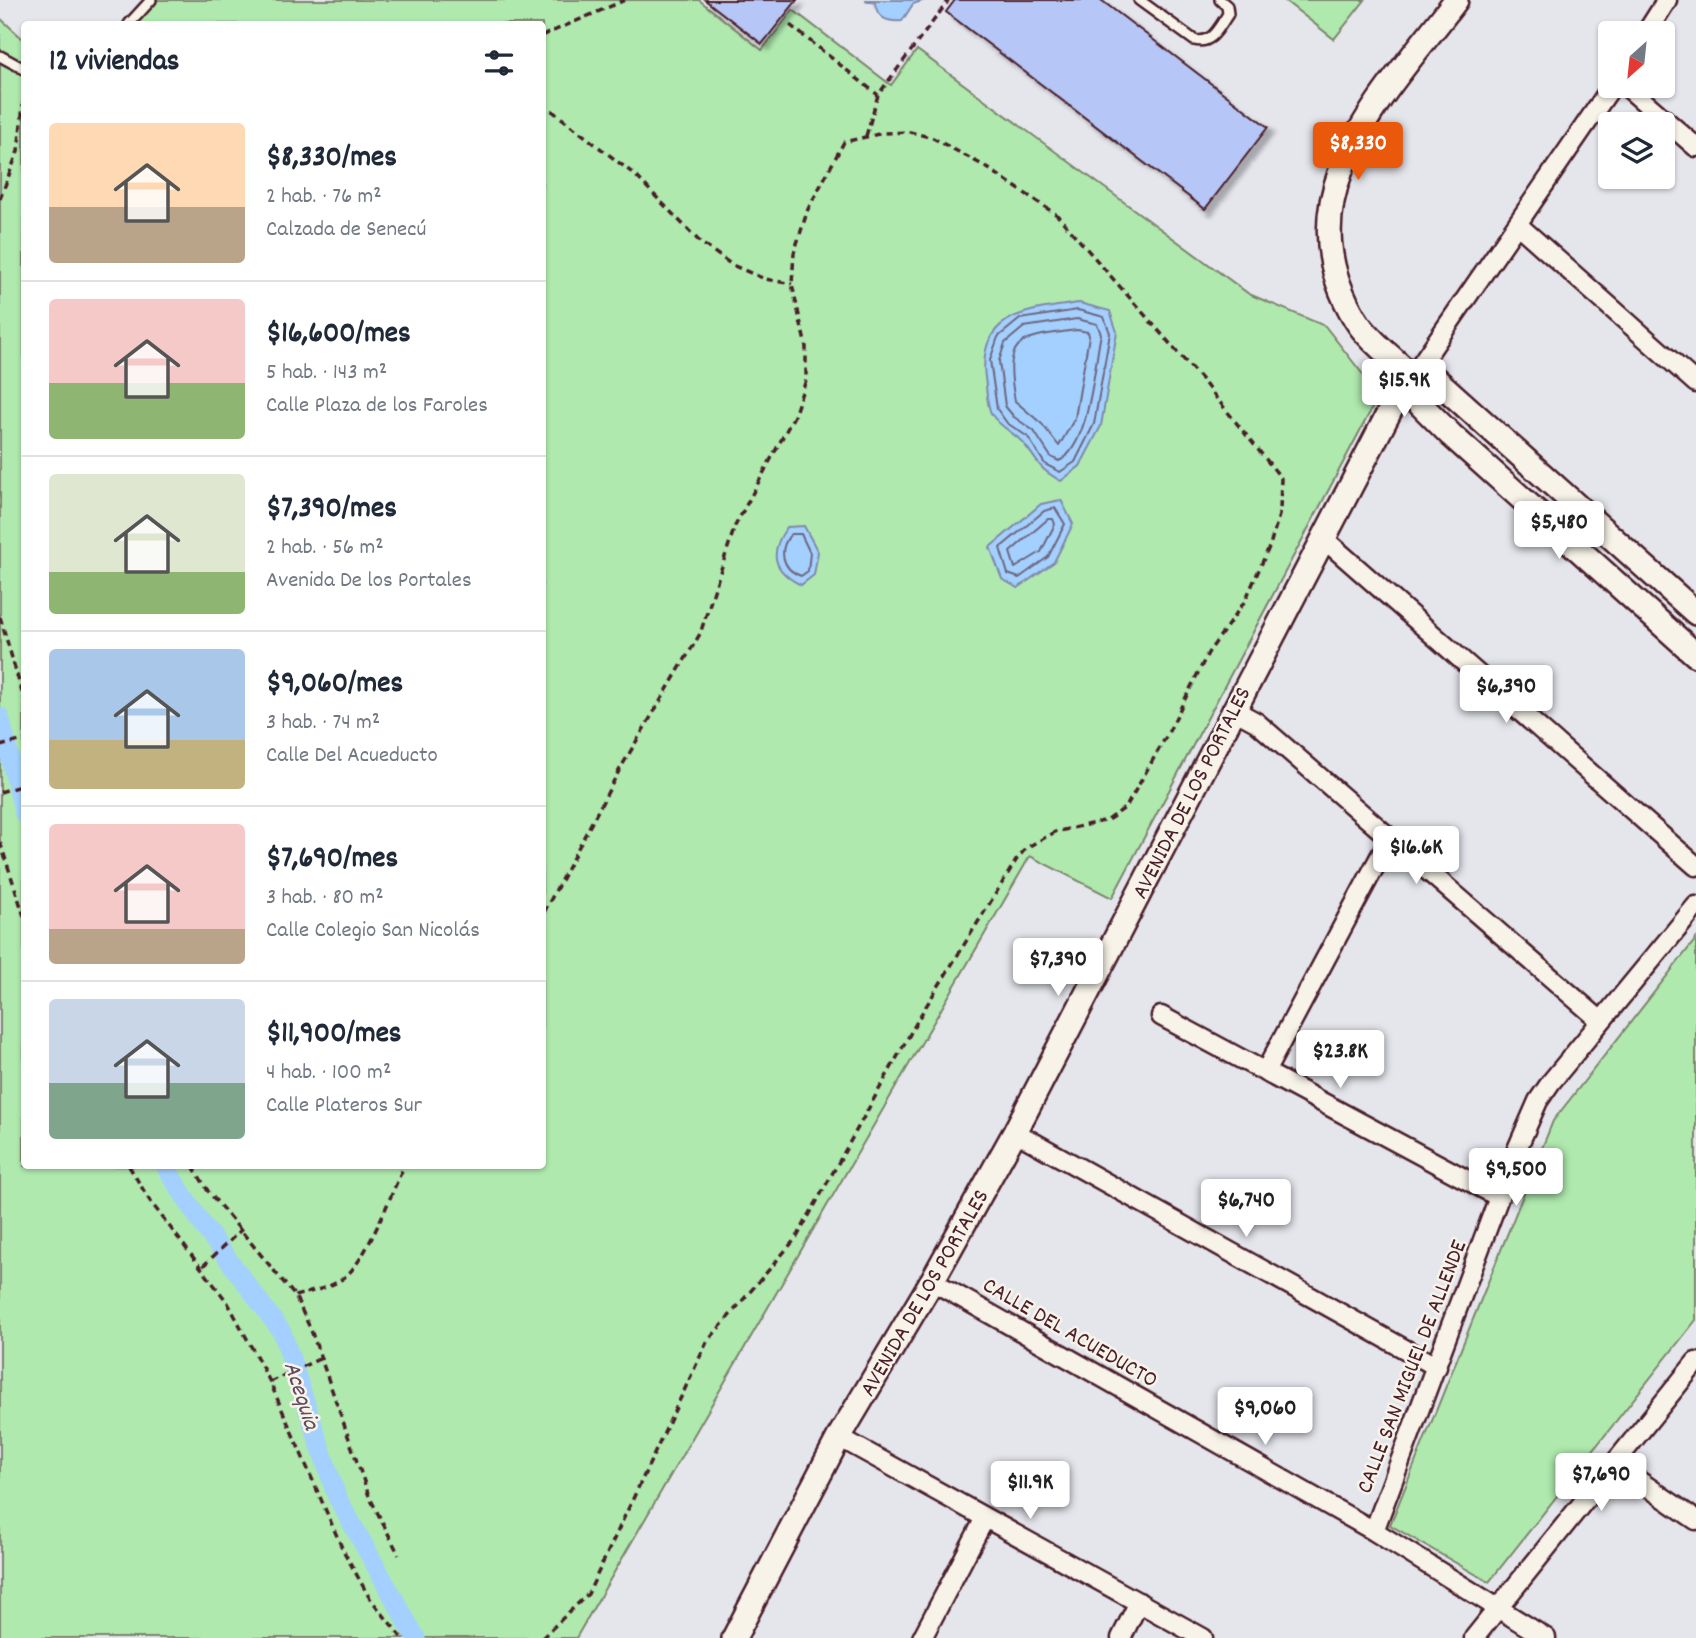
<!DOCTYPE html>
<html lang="es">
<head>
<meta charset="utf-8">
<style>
	:root { --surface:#fff; --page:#f2f2f3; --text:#1f2937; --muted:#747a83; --line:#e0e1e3; --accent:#ea580c }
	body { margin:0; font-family:Dekko,sans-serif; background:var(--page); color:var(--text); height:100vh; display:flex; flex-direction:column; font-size:26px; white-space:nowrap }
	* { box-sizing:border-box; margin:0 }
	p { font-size:23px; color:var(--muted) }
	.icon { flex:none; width:38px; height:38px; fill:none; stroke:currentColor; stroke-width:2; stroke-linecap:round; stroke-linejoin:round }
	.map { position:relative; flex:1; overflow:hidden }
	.side { position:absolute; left:21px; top:21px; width:525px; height:1148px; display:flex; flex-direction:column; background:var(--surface); border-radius:7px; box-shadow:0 2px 5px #0004 }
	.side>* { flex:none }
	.needle { width:46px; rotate:207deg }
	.tools { position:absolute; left:1598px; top:21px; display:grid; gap:14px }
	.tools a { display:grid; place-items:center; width:77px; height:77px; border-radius:7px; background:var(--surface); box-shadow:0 2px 5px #0004; font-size:35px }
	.price { position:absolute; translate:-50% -60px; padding:0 16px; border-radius:7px; background:#fff; color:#222; font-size:23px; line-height:46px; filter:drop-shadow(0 2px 4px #0008) }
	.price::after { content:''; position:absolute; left:50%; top:42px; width:21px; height:16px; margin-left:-10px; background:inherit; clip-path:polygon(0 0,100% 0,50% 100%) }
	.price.on { background:var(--accent); color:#fff }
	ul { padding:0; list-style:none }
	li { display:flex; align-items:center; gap:21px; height:175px; padding:0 28px }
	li+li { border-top:2px solid var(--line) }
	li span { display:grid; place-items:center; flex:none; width:196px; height:140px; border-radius:7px; color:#555 }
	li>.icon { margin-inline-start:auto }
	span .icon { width:84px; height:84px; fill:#fffc; stroke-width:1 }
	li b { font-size:30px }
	h2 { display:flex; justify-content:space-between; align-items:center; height:84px; padding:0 28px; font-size:30px }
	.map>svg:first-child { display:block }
</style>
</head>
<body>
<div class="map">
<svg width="1696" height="1638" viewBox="0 0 1696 1638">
	<defs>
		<filter id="shadow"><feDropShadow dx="6" dy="6" stdDeviation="2" flood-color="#0004"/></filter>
	</defs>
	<rect width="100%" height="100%" fill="#e4e6ec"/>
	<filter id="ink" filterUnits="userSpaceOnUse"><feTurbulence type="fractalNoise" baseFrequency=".0143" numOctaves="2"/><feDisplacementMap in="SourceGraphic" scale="14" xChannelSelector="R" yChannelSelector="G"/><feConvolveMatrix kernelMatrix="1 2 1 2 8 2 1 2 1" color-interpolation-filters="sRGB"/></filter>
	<g filter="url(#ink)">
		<path fill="#afe9ae" stroke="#7c846c" stroke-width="2" d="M155 0H699L762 50 793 10 891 85 917 50 1249 294 1325 326 1379 395 1112 898 1030 856 576 1638H0V18L24 40V1166H542V24H133Z
			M1284 0H1365L1334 39Z
			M1696 939V1320L1489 1582 1390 1525 1553 1121Z"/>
		<path fill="#a3d0fe" stroke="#7f89aa" stroke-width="2" d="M865 0H925L913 4 902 21C888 22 877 19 875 3Z
			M1079 303 1110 311 1117 332 1101 426 1080 466 1061 481C1036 467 1040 463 1024 444 1014 432 1001 428 992 415 986 405 987 389 985 378 977 312 1030 310 1079 303Z
			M1061 500 1073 524 1054 562 1018 588 1002 579 990 547 1041 504Z
			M804 526 818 552 814 575 801 585C773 571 768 553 787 527Z"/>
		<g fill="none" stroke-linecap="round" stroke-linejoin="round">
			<path stroke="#6e667f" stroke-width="2" d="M1078 310 1104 317 1110 333 1094 424 1075 462 1060 472 1045 464 1028 437 1007 423 997 409 990 360 998 337 1020 319Z
				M1077 319 1097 324 1101 334C1094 365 1090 446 1059 461L1051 457 1034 431 1014 417 1005 406 999 361 1005 343 1024 327Z
				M1077 330 1088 332 1089 336 1075 418 1059 446 1042 424 1015 401C1003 336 1019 338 1077 330Z
				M1055 508 1065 524 1048 557 1019 578 1008 574 1000 548 1044 511Z
				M1048 519H1053L1055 524 1041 552 1015 568 1010 552Z
				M791 534H801L810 553 808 571 801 576C781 569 778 549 791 534Z"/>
			<path stroke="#a3d0fe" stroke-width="19" d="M0 717 24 814
				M165 1166 202 1224 282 1332 337 1497 416 1638"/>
		</g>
		<path fill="#b6c6f6" stroke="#4a1f2b" stroke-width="2" filter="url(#shadow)" d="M705 0H797L762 44Z
			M955 0H1101L1268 127 1205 209 946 12Z"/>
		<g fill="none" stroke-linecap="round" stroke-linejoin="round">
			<defs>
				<path id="service" d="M1139 0 1194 40C1212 45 1219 27 1228 14L1227 6 1220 0
					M129 24 151 0
					M0 56 24 69"/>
				<path id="minor" d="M1646 33 1667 0
					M1626 86 1696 147
					M1518 225 1696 383
					M1412 377 1612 86
					M1324 539 1696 866
					M1232 709 1256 722 1601 1021
					M1161 1016 1499 1197
					M1265 1072 1390 838
					M1015 1132 1437 1367
					M932 1281 1374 1531 1546 1638
					M839 1437 1203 1638
					M1616 1465 1696 1520
					M1374 1531 1517 1149 1538 1101 1551 1082 1696 906
					M922 1638 985 1518
					M1121 1638 1139 1602
					M1474 1638 1696 1362"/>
				<path id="tertiary" d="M1412 377C1395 359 1369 341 1356 320 1279 194 1385 95 1456 0
					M1412 377 1414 398 1451 435 1696 655
					M1412 377 1432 376 1696 613
					M734 1638 839 1437 932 1281 1015 1132 1394 403 1412 377"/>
			</defs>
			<use href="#service" stroke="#4a1f2b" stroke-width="14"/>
			<use href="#minor" stroke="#4a1f2b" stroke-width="23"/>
			<use href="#tertiary" stroke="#4a1f2b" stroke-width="28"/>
			<path stroke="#4a1f2b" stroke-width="3.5" stroke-dasharray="7 5" stroke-linecap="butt" d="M790 25 878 95
				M542 36 625 0
				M542 103 635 175 700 242 732 265 765 279 792 284
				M866 136 878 95 949 0
				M0 199 18 151 24 97
				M0 617 24 699
				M0 746 24 740
				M0 792 24 785
				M0 842 24 916
				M129 1166 150 1201 228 1303 270 1382 343 1550 369 1597 402 1638
				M193 1166 208 1191 295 1296 311 1330 369 1496 399 1555
				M203 1266 242 1229
				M295 1296C312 1291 332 1288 346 1276 368 1257 391 1194 404 1166
				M270 1382 321 1358
				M542 1638 588 1594 707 1342 797 1237 920 1016 1017 859 1026 848 1055 832 1108 820 1126 807 1167 735 1208 653 1245 601 1270 545 1280 512 1281 478 1201 379 1057 215 986 167 933 138 910 132 883 133 844 142 808 209 794 253 792 284 806 347V380L794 416 735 526 700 634 620 769 542 916"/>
			<use href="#service" stroke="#f7f3e8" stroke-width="9"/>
			<use href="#minor" stroke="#f7f3e8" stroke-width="18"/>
			<use href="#tertiary" stroke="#f7f3e8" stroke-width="23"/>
		</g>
	</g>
	<g text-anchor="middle" stroke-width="5" stroke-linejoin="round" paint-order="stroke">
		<g font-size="23" fill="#4a1f2b" stroke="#f7f3e8">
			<text transform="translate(1190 792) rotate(-63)" y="8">AVENIDA DE LOS PORTALES</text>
			<text transform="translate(923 1292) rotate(-60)" y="8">AVENIDA DE LOS PORTALES</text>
			<text transform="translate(1071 1331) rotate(30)" y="8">CALLE DEL ACUEDUCTO</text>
			<text transform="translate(1410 1366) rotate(-69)" y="8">CALLE SAN MIGUEL DE ALLENDE</text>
		</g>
		<g font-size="24" font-style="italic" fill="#604b60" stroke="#f7f3e8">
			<text transform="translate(303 1395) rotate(72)" y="8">Acequia</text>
		</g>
	</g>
</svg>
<div class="tools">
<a><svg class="needle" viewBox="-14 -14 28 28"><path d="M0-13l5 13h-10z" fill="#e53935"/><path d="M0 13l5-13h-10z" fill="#747a83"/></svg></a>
<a><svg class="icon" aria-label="layers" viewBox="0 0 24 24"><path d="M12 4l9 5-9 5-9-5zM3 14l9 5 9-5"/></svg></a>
</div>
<b class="price on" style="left:1358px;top:182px">$8,330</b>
<b class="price" style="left:1404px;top:419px">$15.9K</b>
<b class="price" style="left:1559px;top:561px">$5,480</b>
<b class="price" style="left:1506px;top:725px">$6,390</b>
<b class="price" style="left:1416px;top:886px">$16.6K</b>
<b class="price" style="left:1058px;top:998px">$7,390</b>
<b class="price" style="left:1340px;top:1090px">$23.8K</b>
<b class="price" style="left:1516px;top:1208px">$9,500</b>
<b class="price" style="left:1246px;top:1239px">$6,740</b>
<b class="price" style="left:1265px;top:1447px">$9,060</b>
<b class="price" style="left:1601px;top:1513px">$7,690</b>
<b class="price" style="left:1030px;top:1521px">$11.9K</b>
<section class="side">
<h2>12 viviendas<svg class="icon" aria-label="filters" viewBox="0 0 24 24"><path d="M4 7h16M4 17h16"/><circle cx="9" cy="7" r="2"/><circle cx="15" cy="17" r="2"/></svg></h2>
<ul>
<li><span style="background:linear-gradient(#ffd9b3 60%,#b9a48a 0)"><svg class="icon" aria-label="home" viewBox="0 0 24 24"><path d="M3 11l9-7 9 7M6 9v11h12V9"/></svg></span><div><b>$8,330/mes</b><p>2 hab. · 76 m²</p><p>Calzada de Senecú</p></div></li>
<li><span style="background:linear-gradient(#f6c9c9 60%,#8fb573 0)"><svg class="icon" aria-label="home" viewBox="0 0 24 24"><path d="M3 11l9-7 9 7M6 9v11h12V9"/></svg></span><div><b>$16,600/mes</b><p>5 hab. · 143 m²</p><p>Calle Plaza de los Faroles</p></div></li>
<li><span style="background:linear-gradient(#dfe7d0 70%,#8fb573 0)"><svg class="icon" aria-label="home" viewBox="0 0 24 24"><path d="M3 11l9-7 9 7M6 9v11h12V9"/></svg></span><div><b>$7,390/mes</b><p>2 hab. · 56 m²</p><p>Avenida De los Portales</p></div></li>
<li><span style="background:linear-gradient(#a9c7e8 65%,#c2b280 0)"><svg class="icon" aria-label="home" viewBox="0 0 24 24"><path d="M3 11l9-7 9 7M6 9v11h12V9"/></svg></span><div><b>$9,060/mes</b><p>3 hab. · 74 m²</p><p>Calle Del Acueducto</p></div></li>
<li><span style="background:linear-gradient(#f6c9c9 75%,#b9a48a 0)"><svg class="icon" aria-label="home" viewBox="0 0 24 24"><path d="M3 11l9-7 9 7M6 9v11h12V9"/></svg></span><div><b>$7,690/mes</b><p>3 hab. · 80 m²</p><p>Calle Colegio San Nicolás</p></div></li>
<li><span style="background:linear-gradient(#c9d6e8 60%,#7fa58c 0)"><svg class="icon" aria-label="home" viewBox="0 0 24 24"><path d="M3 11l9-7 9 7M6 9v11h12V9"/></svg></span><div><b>$11,900/mes</b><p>4 hab. · 100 m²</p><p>Calle Plateros Sur</p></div></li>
</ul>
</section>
</div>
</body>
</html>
